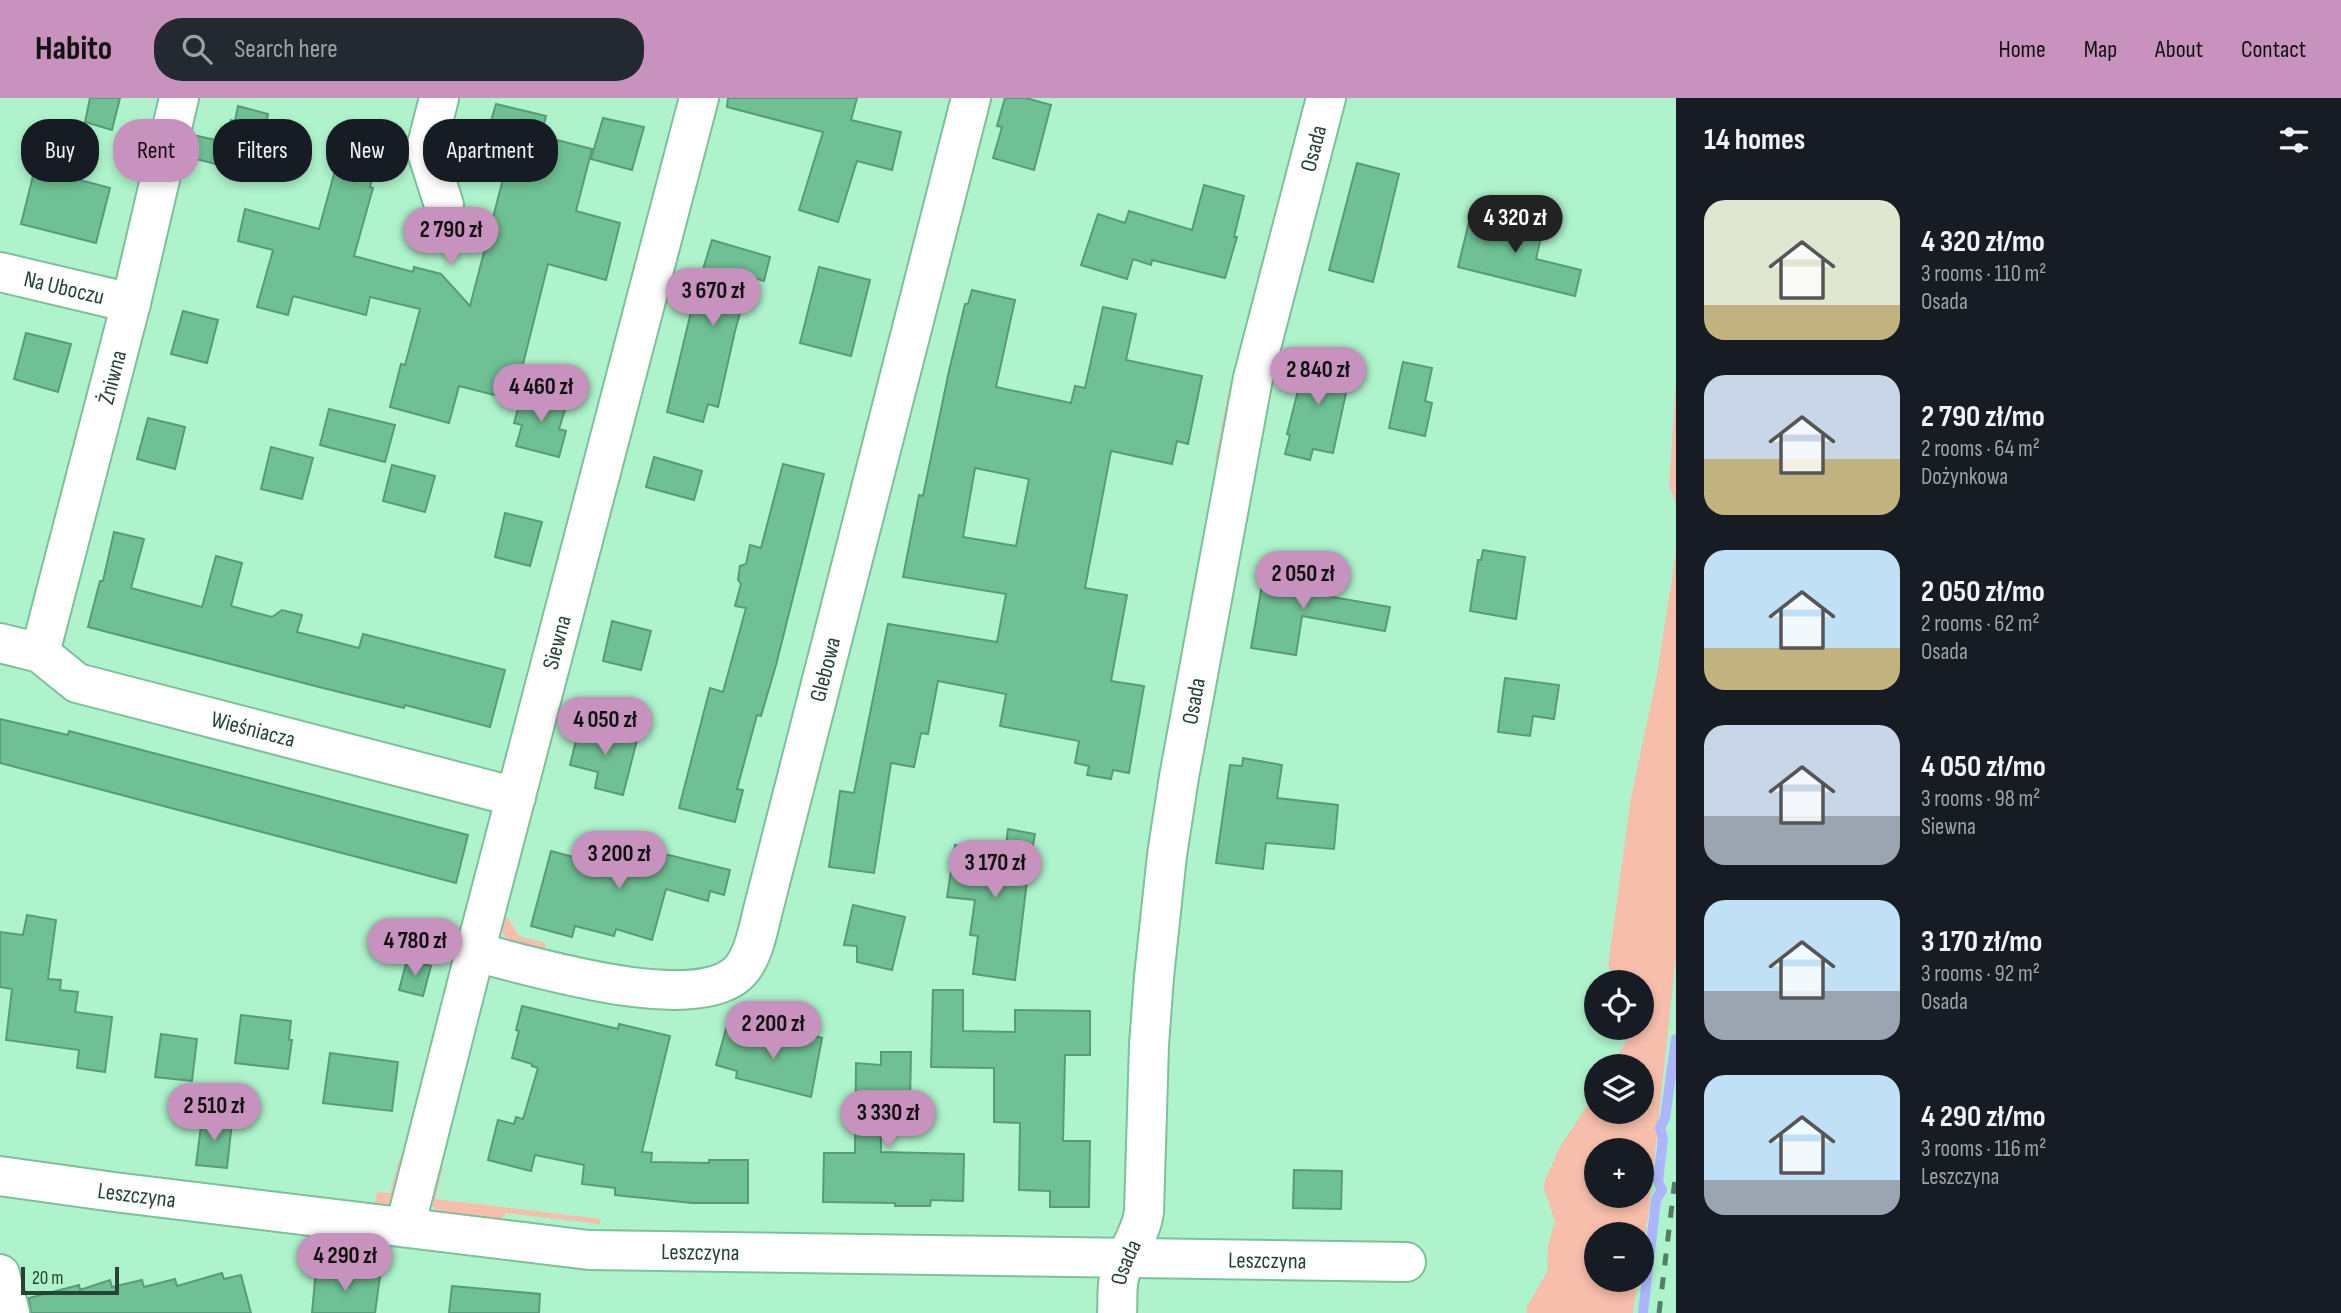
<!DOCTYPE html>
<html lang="en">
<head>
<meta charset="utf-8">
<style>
	:root { --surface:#171b24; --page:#242831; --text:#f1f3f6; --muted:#9ea1a6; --accent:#c792bd }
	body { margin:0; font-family:"Sofia Sans Condensed",sans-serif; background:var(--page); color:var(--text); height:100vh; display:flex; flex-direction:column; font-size:26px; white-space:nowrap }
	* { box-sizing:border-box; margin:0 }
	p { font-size:23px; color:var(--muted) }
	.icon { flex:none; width:38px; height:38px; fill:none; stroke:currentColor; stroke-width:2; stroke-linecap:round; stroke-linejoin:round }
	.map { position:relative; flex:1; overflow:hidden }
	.drawer { display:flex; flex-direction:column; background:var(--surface); width:665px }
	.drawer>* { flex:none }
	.hud { position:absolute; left:21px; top:21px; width:665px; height:63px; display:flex; gap:14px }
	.buttons { position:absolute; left:1584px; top:872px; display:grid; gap:14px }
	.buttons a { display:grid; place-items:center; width:70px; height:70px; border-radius:50%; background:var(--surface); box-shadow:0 4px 10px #0003; font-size:35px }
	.scale { position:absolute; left:21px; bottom:18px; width:98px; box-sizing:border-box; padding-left:7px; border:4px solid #274334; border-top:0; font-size:19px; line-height:24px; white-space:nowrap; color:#274334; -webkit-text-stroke:5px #aef3cc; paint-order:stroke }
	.price { position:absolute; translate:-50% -60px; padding:0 16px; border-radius:24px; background:var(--accent); color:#111; font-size:23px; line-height:46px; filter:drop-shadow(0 2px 4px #0008) }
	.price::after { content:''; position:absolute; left:50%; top:42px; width:21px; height:16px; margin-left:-10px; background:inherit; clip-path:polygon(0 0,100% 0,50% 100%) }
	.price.current { background:#222; color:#fff }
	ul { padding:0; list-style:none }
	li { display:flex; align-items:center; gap:21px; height:175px; padding:0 28px }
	li span { display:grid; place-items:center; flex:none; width:196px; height:140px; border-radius:21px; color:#555 }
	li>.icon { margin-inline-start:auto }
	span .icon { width:84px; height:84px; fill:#fffc; stroke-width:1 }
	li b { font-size:30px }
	h2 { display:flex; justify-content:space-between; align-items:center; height:84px; padding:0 28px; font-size:30px }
	.pill { padding:0 24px; border-radius:28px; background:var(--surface); box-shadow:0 4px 10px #0003; font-size:24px; line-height:63px }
	.pill.current { background:var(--accent); color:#111 }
	header { display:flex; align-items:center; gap:42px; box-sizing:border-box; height:98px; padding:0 35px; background:var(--accent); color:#111 }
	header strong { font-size:33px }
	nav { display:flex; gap:38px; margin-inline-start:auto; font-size:24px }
	.search { width:490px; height:63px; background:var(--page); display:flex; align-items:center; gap:18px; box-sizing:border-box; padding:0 24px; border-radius:28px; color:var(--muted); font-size:26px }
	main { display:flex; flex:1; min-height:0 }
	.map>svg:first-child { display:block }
</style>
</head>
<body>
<header>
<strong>Habito</strong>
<div class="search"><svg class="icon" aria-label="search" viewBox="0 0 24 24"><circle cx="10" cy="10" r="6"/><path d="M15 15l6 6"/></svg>Search here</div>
<nav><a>Home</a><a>Map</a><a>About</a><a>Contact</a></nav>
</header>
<main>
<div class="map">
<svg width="1676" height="1215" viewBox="0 0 1676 1215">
	<rect width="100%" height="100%" fill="#aef3cc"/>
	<path fill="#f6beab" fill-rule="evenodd" d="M1231 282 1238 285 1222 362 1215 361Z
		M1676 284V405L1669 388Z
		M1676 455V858L1648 1119 1642 1160V1136H1596V1181H1638L1633 1215H1527L1526 1210 1547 1174 1548 1147 1555 1123 1543 1088 1558 1052 1596 994V1013H1642V968H1612L1634 929H1642V884H1618L1608 868 1631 700 1657 577ZM1596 1052H1642V1097H1596Z
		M502 818 508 820 519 838 546 845 543 857C523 852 495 845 502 818Z
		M400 1058 404 1063C400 1084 402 1102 380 1112L375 1107 377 1094 390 1095Z
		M438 1069 443 1070 435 1101 601 1121 600 1126 506 1115 496 1127C479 1124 431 1122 429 1100 427 1092 435 1078 438 1069Z"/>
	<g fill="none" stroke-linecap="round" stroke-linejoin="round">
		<path stroke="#adb5fd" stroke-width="10" d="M1643 1215 1656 1102 1662 1092 1658 1083 1663 1041 1660 1030 1665 1020 1676 941"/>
	</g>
	<path fill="#6fc195" stroke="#599b78" stroke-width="2" fill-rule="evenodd" d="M90 0H120L112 32 85 24Z
		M728 0H857L851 22 901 34 892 72 857 63 838 124 799 112 823 34 727 9Z
		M1005 0H1026L1051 7 1034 72 993 60 1002 29 997 28Z
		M496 6 546 18 541 38 592 51 576 113 620 125 606 182 548 166 514 302 459 288 449 325 390 309 401 266 405 267 420 211 370 199 366 217 293 198 288 217 257 209 273 152 238 143 245 111 319 131 337 65 374 75 370 89 373 90 354 158 413 174 414 169 441 176 470 208 510 54 484 47Z
		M238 8 268 16 265 31 268 32 262 56 258 54 252 75 188 59 193 37 225 44 231 22 235 23Z
		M603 20 644 29 632 72 591 61Z
		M1357 65 1399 76 1373 184 1329 172Z
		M35 70 110 90 96 145 21 126Z
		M1204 87 1244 98 1234 139H1237L1225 180 1152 162 1151 167 1133 161 1127 181 1081 167 1098 116 1125 125 1129 113 1192 132Z
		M1501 115 1544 126 1536 161 1581 172 1575 198 1458 169 1469 124 1497 131Z
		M712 142 770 159 764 183 750 179 735 233 718 309 708 306 703 324 667 314 695 197Z
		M819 169 870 182 851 258 800 245Z
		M972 192 1015 202 996 289 1071 305 1075 288 1085 290 1103 209 1136 216 1126 262 1202 278 1188 346 1177 343 1172 366 1111 353 1085 490 1127 497 1111 583 1144 588 1129 675 1113 672 1111 681 1087 677 1089 668 1075 665 1079 643 1000 628 1006 596 938 583 928 636 921 635 914 669 891 665 874 775 829 769 840 693 854 695 888 526 997 544 1006 496 903 479 919 397 923 398 949 273 965 206H968ZM975 370 1029 381 1016 448 963 439Z
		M183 213 218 222 207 265 171 256Z
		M26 235 71 246 58 294 14 281Z
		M1307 257 1352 267 1333 355 1313 351 1310 362 1285 356 1290 337 1287 336Z
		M1403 264 1432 270 1425 303 1432 305 1425 338 1389 330Z
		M523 293 567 305 559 331 566 333 559 359 516 348 522 327 514 325Z
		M329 311 395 327 385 364 320 347Z
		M148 320 185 329 175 371 137 361Z
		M271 349 313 360 302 401 261 391Z
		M654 359 702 373 694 402 646 389Z
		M783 366 824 376 776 567 761 618 757 617 737 691 743 692 735 724 679 710 710 590 723 594 746 510 735 508 741 486 738 482 740 468 746 466 750 447 761 450Z
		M392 367 435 378 425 414 383 403Z
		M505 415 542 424 530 468 495 459Z
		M114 434 144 441 131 490 202 509 216 458 242 465 231 508 272 519 282 512 302 517 297 534 359 550 363 536 505 572 490 629 405 607 404 610 319 589 88 529 100 483H103Z
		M1483 452 1525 459 1516 521 1470 513 1478 462H1481Z
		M1266 464 1302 470 1298 493 1390 509 1385 533 1302 518 1296 557 1251 550Z
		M612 523 651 533 641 572 603 563Z
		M1505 580 1559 587 1554 621 1533 618 1530 638 1498 634Z
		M0 621 68 637 69 633 468 737 456 785 0 665Z
		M580 626 637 642 623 697 595 690 598 674 570 667Z
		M1243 660 1282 667 1277 700 1338 707 1334 751 1266 745 1263 771 1216 765 1230 667 1242 668Z
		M1008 731 1035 736 1027 783 1015 882 973 876 978 838 970 837 975 802 947 799 955 747 1005 755Z
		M619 745 730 772 724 797 710 793 708 803 666 791 652 842 616 831 614 838 575 828 572 839 531 828 551 753 614 770Z
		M853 807 905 819 892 872 857 864V848L844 847Z
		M27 817 56 822 48 881 61 882 60 892 78 894 75 914 112 919 105 974 77 970 79 952 6 942 12 891 0 889V834L23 837Z
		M407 862 431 868 423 898 399 892Z
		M933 892H963V933L1015 934V912L1090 913V957H1065L1063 1043H1090L1089 1109H1050V1093L1019 1092 1020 1025 994 1024V970L931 969Z
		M522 908 618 931 619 926 670 938 642 1054 652 1055 651 1064 709 1065V1062H748V1105H692L615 1097V1090L582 1086 584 1067 535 1057 531 1073 488 1062 498 1022 514 1026 516 1019 523 1021 538 970 532 968V966L512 960 519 933 516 932Z
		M241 917 291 923 289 942H292L288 971 235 965Z
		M726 931 792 948 796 933 822 940 811 999 736 980 737 973 716 967Z
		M161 936 197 941 192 983 155 979Z
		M881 954H911L910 1003H881V1054L964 1056 963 1103 931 1102 930 1108H895V1105L823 1104 824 1055H855L856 965 881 967Z
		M330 955 398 964 392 1013 323 1005Z
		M202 1020 232 1024 227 1070 196 1067Z
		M1294 1072 1342 1073 1341 1111 1293 1110Z
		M316 1171 380 1178 375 1215H312Z
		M222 1175 224 1181 241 1177 251 1215H31L29 1200 79 1187 80 1192 110 1182 112 1189 142 1182 144 1189 175 1181 177 1188Z
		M452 1188 540 1196 539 1215H449Z"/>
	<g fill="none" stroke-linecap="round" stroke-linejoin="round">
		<defs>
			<g id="minor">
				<path d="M439 0 426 51 444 107"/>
				<path id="s1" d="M0 174 131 205"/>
				<path id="s2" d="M0 545 40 555 77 585 516 699"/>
				<path id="s3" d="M40 555 131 205 179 0"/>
				<path id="s4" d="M475 854C532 868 690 917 737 876 753 862 758 832 763 812L971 0"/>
				<path id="s5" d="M0 1078 114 1094 589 1152 1406 1164"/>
				<path id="s6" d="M405 1129 475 854 699 0"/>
				<path d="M0 1176 10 1215"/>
				<path id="s7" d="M1117 1215C1118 1202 1116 1189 1120 1176 1126 1155 1141 1136 1144 1114L1149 947 1154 879 1167 757 1179 679 1253 280 1326 0"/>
			</g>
		</defs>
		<use href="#minor" stroke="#7dc09b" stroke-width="42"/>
		<use href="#minor" stroke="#fff" stroke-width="38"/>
		<path stroke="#537d66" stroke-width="5" stroke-dasharray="12 12" stroke-linecap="butt" d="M1659 1215 1676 1073"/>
	</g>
	<g text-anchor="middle" stroke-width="7" stroke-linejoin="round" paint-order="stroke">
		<g font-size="23" fill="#274334" stroke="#aef3cc">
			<text dy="8" stroke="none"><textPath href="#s7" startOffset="1186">Osada</textPath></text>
			<text dy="8" stroke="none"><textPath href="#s1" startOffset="66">Na Uboczu</textPath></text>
			<text dy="8" stroke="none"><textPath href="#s3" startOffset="285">Żniwna</textPath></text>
			<text dy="8" stroke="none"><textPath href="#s6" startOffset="604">Siewna</textPath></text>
			<text dy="8" stroke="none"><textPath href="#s4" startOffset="588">Glebowa</textPath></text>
			<text dy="8" stroke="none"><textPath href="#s7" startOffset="620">Osada</textPath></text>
			<text dy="8" stroke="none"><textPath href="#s2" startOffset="271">Wieśniacza</textPath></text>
			<text dy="8" stroke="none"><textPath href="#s5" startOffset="138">Leszczyna</textPath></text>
			<text dy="8" stroke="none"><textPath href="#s5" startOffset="705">Leszczyna</textPath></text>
			<text dy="8" stroke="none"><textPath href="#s5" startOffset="1272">Leszczyna</textPath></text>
			<text dy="8" stroke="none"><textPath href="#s7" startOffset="52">Osada</textPath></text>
		</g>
	</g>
</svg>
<div class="buttons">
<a><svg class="icon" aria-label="locate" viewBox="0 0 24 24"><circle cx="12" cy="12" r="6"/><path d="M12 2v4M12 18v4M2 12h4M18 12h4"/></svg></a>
<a><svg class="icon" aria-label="layers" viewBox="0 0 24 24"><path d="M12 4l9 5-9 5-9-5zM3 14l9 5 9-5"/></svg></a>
<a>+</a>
<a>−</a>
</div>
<div class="scale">20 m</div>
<b class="price current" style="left:1515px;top:157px">4 320 zł</b>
<b class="price" style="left:451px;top:169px">2 790 zł</b>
<b class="price" style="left:713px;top:230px">3 670 zł</b>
<b class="price" style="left:1318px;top:309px">2 840 zł</b>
<b class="price" style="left:541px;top:326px">4 460 zł</b>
<b class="price" style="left:1303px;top:513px">2 050 zł</b>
<b class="price" style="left:605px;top:659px">4 050 zł</b>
<b class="price" style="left:619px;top:793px">3 200 zł</b>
<b class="price" style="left:995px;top:802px">3 170 zł</b>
<b class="price" style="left:415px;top:880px">4 780 zł</b>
<b class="price" style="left:773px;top:963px">2 200 zł</b>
<b class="price" style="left:214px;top:1045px">2 510 zł</b>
<b class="price" style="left:888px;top:1052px">3 330 zł</b>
<b class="price" style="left:345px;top:1195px">4 290 zł</b>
<div class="hud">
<a class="pill">Buy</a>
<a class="pill current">Rent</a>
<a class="pill">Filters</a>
<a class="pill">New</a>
<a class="pill">Apartment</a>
</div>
</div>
<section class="drawer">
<h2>14 homes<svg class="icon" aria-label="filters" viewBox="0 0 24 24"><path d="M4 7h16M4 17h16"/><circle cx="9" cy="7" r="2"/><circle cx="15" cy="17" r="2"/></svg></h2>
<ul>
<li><span style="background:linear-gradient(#dfe7d0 75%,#c2b280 0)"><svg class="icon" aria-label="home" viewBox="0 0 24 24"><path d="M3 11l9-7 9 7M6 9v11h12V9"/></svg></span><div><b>4 320 zł/mo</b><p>3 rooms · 110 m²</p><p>Osada</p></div></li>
<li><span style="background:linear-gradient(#c9d6e8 60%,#c2b280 0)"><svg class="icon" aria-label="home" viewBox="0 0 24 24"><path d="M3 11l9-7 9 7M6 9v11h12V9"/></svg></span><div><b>2 790 zł/mo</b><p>2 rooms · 64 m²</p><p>Dożynkowa</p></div></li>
<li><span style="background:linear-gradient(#bfe0f5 70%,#c2b280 0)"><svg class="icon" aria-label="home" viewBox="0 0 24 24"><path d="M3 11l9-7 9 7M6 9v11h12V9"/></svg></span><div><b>2 050 zł/mo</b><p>2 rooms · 62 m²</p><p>Osada</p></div></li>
<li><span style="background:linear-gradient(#c9d6e8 65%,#9aa5b1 0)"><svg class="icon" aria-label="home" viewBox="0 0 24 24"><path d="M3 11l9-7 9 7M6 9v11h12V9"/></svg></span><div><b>4 050 zł/mo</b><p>3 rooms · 98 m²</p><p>Siewna</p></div></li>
<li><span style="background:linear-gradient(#bfe0f5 65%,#9aa5b1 0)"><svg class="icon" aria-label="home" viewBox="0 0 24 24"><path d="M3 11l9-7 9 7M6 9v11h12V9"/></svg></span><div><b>3 170 zł/mo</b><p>3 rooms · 92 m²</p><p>Osada</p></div></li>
<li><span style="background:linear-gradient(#bfe0f5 75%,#9aa5b1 0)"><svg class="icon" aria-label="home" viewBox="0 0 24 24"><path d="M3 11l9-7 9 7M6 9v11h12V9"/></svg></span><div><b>4 290 zł/mo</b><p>3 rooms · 116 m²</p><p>Leszczyna</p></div></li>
</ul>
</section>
</main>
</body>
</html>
